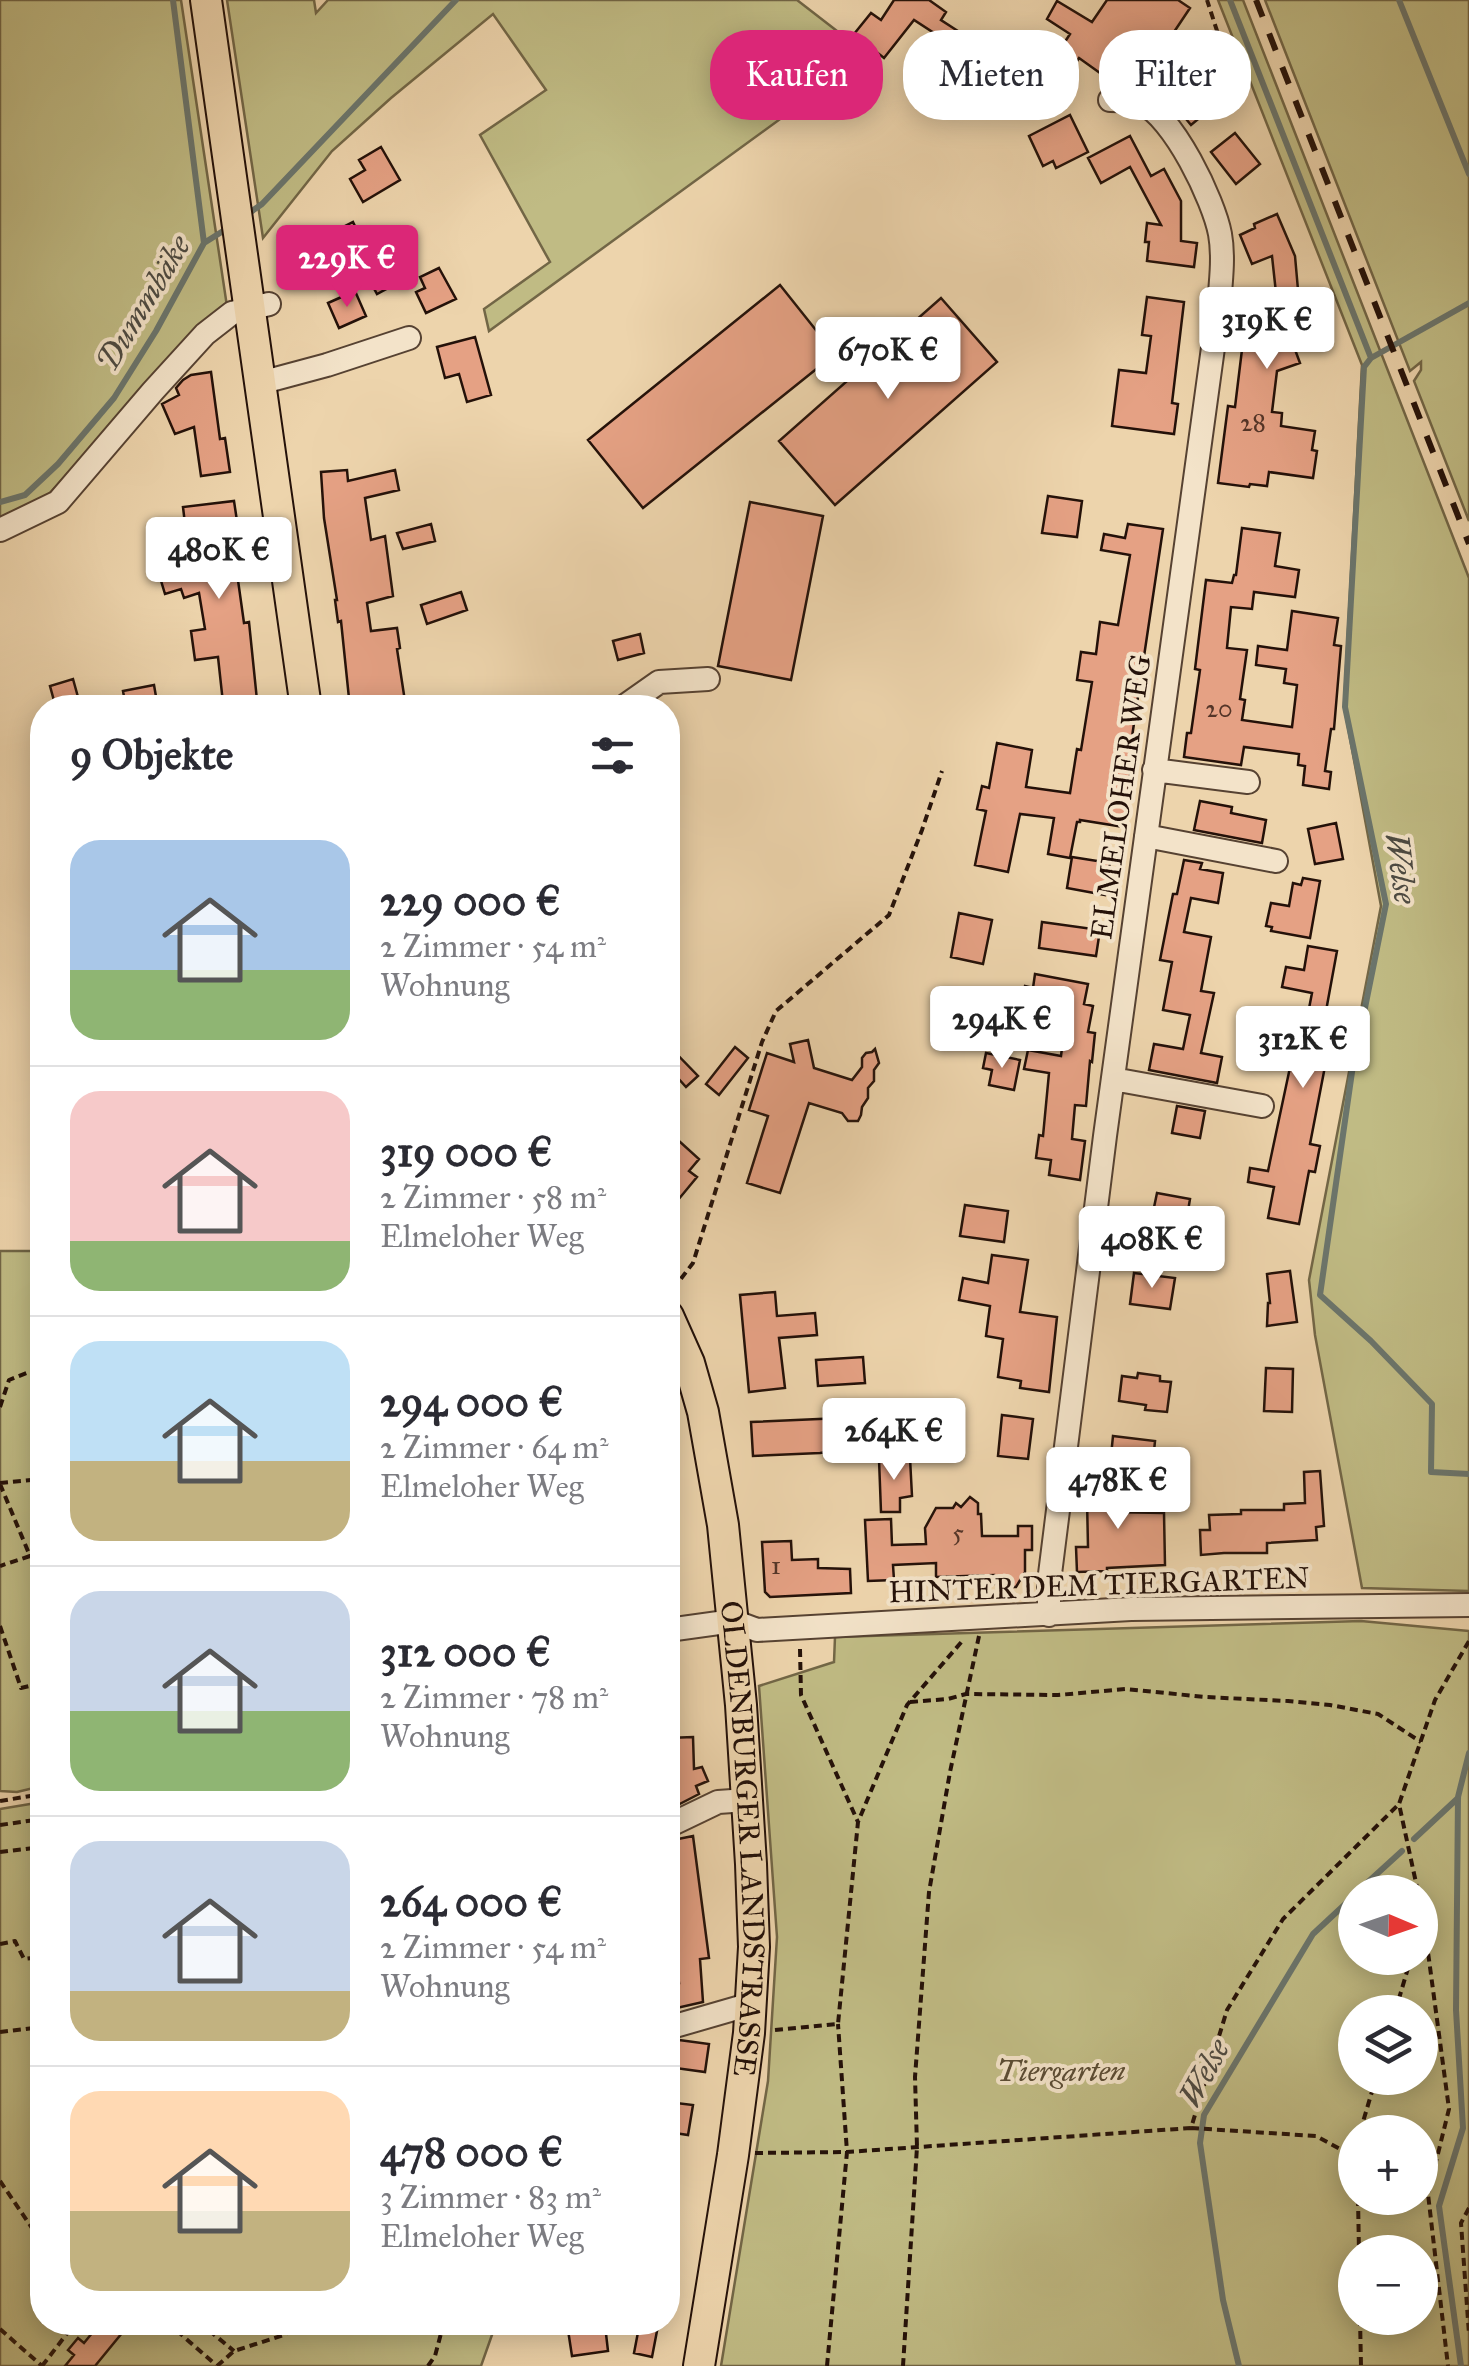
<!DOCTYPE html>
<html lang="de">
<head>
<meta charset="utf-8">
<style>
	:root { --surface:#fff; --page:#f2f2f3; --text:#2b2b33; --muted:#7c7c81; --line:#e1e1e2; --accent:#db2777 }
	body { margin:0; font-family:"IM FELL Great Primer",serif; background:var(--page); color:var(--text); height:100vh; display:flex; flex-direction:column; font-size:38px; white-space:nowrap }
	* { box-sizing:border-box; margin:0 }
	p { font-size:32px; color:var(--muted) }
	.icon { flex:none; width:55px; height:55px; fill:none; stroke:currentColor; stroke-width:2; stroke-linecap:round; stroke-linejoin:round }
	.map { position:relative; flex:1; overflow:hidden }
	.panel { position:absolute; left:30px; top:695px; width:650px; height:1640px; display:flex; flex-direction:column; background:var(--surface); border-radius:40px; box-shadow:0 5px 25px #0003 }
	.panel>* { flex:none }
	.top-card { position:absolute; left:710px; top:30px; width:608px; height:90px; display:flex; gap:20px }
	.needle { width:65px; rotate:92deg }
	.fabs { position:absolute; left:1338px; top:1875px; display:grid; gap:20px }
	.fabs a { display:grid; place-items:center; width:100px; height:100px; border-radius:50%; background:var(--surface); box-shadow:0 5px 25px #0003; font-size:50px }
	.price { position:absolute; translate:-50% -85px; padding:0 22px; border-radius:10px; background:#fff; color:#222; font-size:32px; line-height:65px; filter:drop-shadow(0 2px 5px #0008) }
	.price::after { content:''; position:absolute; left:50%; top:60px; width:30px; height:22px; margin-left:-15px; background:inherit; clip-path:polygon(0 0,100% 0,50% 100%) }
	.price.selected { background:var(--accent); color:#fff }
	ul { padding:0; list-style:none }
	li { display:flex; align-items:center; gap:30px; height:250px; padding:0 40px }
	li+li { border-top:2px solid var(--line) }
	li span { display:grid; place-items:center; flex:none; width:280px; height:200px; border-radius:30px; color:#555 }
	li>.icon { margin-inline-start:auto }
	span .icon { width:120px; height:120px; fill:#fffc; stroke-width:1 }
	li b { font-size:42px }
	h2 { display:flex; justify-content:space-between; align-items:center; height:120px; padding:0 40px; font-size:42px }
	.tag { padding:0 35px; border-radius:40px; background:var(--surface); box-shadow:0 5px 25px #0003; font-size:35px; line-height:90px }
	.tag.selected { background:var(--accent); color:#fff }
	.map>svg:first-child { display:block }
</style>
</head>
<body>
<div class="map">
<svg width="1469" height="2366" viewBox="0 0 1469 2366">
	<rect width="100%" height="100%" fill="#edd4ac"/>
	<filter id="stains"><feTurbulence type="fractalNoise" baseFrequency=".002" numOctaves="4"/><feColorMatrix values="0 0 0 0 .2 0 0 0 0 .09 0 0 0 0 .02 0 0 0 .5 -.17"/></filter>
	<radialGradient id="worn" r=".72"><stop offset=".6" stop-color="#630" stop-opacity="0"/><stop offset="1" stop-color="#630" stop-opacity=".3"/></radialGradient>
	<path fill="#c0bb84" stroke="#726646" stroke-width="2.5" fill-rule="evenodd" d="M0 0H181L228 313 194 334 39 505 0 523Z
		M227 0H314L316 13 328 0H797L868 55 489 331 484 309 550 262 480 135 546 90 493 14 391 98 332 151 263 238Z
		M1218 0H1243L1469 578V1591L1362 1588 1315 1335 1309 1280 1381 906 1344 706 1362 365Z
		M1265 0H1469V521L1414 381 1421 370V362L1410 371Z
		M40 1184 42 1185V1786L17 1792 0 1791V1251H39Z
		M1361 1621 1469 1631V2366H721L768 2081 777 1937 759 1686 834 1662 835 1637ZM1355 1892H1420V1958H1355ZM1355 2012H1420V2078H1355ZM1355 2132H1420V2198H1355ZM1355 2252H1420V2318H1355Z
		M42 1802V2322H492L493 2332 481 2366H0V1809Z"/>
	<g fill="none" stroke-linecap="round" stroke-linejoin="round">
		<path stroke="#6b756c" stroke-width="6" d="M173 0 204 243
			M1230 0 1371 358
			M1399 0 1469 174
			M245 216 262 204 456 0
			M1469 303 1371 358 1364 367 1345 707 1386 904 1352 1072 1320 1295 1371 1341 1432 1404 1431 1472 1469 1474
			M0 502 25 495 58 464 114 398 156 331 204 243 231 226
			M1414 1839 1458 1798
			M1357 1892 1402 1851
			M1239 2366 1223 2300 1200 2143 1204 2115 1313 1934 1355 1895
			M1461 2366 1439 2206 1463 2128 1456 2010 1458 1797 1469 1753"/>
	</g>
	<path fill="#e5a184" stroke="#241109" stroke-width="2.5" d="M894 0H929L946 12 941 20 961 33 949 50 934 40 937 35 914 20 884 58 854 34 871 13 881 20Z
		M1107 0H1178L1190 8 1174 32 1195 46 1174 76 1154 62 1145 75 1113 54 1100 73 1079 58 1074 66 1057 54 1070 34 1047 19 1057 1 1092 22Z
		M1010 57 1041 78 1027 99 996 77Z
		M962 73 994 94 978 117 946 96Z
		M1211 75 1235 105 1223 115 1215 105 1191 125 1173 103 1203 78 1204 80Z
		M1070 115 1088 152 1056 168 1053 161 1043 166 1029 136Z
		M1235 133 1260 164 1236 184 1211 152Z
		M1130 136 1151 176 1164 169 1181 201V241L1197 243 1194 267 1147 261 1149 242H1145L1147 223 1161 225 1130 167 1101 183 1088 158Z
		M381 147 400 180 363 202 350 179 365 170 359 160Z
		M1277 214 1295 256 1299 301 1321 304 1318 325 1284 320 1300 363 1277 371 1272 412 1282 413 1281 426 1315 431 1312 450 1317 451 1313 478 1269 472 1267 486 1250 484 1249 487 1218 483 1228 406 1235 407 1245 325 1236 324 1241 297 1277 302 1272 256 1252 264 1240 235 1255 228 1254 224Z
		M353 222 364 245 400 227 409 245 383 258 390 272 384 276 390 287 377 294 355 253 307 277 294 252Z
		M439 268 456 299 426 313 416 292 425 288 420 277Z
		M780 285 835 354 643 508 588 440Z
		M355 291 366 316 339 328 328 303Z
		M1147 297 1184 302 1172 403 1178 404 1174 434 1112 426 1119 370 1146 373 1151 336 1142 335Z
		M941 298 997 362 835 505 779 441Z
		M475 337 491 395 467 402 459 374 445 378 437 347Z
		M211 372 220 439 225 438 230 472 201 476 194 427 175 434 162 404 179 395 176 388 183 380 191 375Z
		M347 470 348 481 395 470 399 490 365 498 371 540 385 536 393 596 367 603 371 631 397 628 400 648 397 649 406 708H350L341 621 338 622 335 600H337L324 518 321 472Z
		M1048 496 1082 501 1077 537 1042 533Z
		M234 501 237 521 232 522 238 566H236L244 623 249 622 257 700 223 703 218 657 195 660 191 631 205 629 199 593 184 598 181 589 165 594 159 574 211 559 206 521 185 524 183 507Z
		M750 502 823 516 791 680 718 666Z
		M431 524 435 541 403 549 397 533Z
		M1128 524 1163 529 1129 757 1132 758 1124 827 1080 820V822H1077L1070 858 1048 854 1054 818 1020 814 1008 872 975 865 986 811 977 809 982 786 989 788 997 743 1032 750 1026 787 1070 793 1077 749 1081 750 1092 682 1077 680 1081 652 1096 654 1100 622 1118 625 1130 555 1101 550 1104 534 1125 538Z
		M1242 528 1280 533 1275 566 1299 570 1295 597 1254 592 1252 609 1231 607 1227 648 1247 650 1240 699 1245 700 1242 720 1292 727 1297 685 1284 683 1286 669 1256 665 1258 646 1287 650 1292 611 1338 618 1334 645 1341 646 1334 729H1331L1325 771 1331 772 1329 789 1303 785 1305 766 1298 765 1299 754 1244 747 1241 765 1184 757 1187 733H1191L1200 670 1195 669 1206 580 1232 583 1234 575H1236Z
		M461 592 467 610 427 624 421 605Z
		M640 634 644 653 618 660 613 641Z
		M73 679 81 708H56L50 686Z
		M154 685 158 708H126L123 691Z
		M1200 801 1232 807 1231 813 1266 820 1262 843 1194 830Z
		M1336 823 1343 859 1315 864 1308 829Z
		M1072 857 1110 863 1105 895 1067 888Z
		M1184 860 1202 863 1200 869 1223 873 1218 903 1191 898 1184 932 1211 937 1201 991 1214 993 1201 1053 1222 1057 1217 1083 1149 1070 1154 1044 1183 1049 1190 1015 1163 1010 1172 962 1160 960 1173 894H1177Z
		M1303 878 1320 881 1310 938 1271 931 1272 927 1266 926 1271 903 1289 906 1293 883 1301 885Z
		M959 913 992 920 983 964 951 957Z
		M1042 922 1100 930 1096 956 1039 948Z
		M1308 946 1337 951 1326 1011 1344 1014 1336 1058 1327 1056 1310 1144 1320 1146 1315 1172 1309 1171 1299 1224 1268 1218 1274 1187 1248 1182 1250 1168 1268 1171 1292 1058 1299 1060 1312 993 1282 987 1286 967 1304 970Z
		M1035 974 1088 984 1084 1004 1093 1006 1088 1032 1095 1033 1092 1062 1090 1061 1086 1106 1075 1105 1072 1139 1085 1141 1080 1180 1049 1175 1051 1160 1036 1158 1039 1135 1043 1136 1049 1073 1024 1069 1028 1050 1061 1056 1066 1017 1021 1008 1025 986 1033 988Z
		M808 1040 814 1068 852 1080 862 1067V1058L866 1053 872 1052 875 1049 879 1063 874 1070V1081L868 1088V1098L862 1107 861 1115 858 1121H848L842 1113 809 1103 780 1193 747 1183 768 1116 749 1110 767 1053 794 1062 790 1044Z
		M668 1045 698 1076 686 1087 668 1067Z
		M735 1047 748 1058 719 1095 706 1084Z
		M986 1053 1020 1060 1014 1090 989 1085 992 1070 983 1068Z
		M1177 1106 1205 1111 1200 1138 1172 1133Z
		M668 1131 699 1159 689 1171 697 1177 678 1200 668 1190Z
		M1157 1193 1190 1199 1186 1223 1152 1217Z
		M965 1205 1008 1211 1004 1242 960 1236Z
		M992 1255 1028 1260 1020 1312 1057 1317 1049 1392 1020 1388 1021 1381 998 1377 1003 1339 986 1336 990 1306 959 1300 963 1278 988 1283Z
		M1290 1271 1297 1322 1267 1326 1268 1303H1270L1267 1274Z
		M1134 1273 1175 1278 1170 1309 1130 1304Z
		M775 1292 777 1316 815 1313 817 1335 779 1338 785 1388 749 1392 740 1295Z
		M863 1357 865 1383 818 1386 816 1360Z
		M1266 1368 1293 1369 1292 1412 1264 1411Z
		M1138 1373 1160 1376V1381L1171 1382 1167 1412 1145 1410 1146 1405 1119 1401 1122 1376 1137 1378Z
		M868 1412 871 1446 820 1453 753 1456 751 1422 841 1418V1414Z
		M1002 1415 1033 1419 1028 1459 998 1456Z
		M1113 1436 1155 1441 1152 1471 1110 1466Z
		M910 1458 912 1496 900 1498V1512H881L879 1459Z
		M1095 1468 1115 1471 1109 1512 1164 1513 1165 1565 1107 1568V1571L1077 1572 1076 1547H1088L1087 1500 1078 1499 1081 1482 1093 1484Z
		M1320 1471 1324 1526 1316 1527 1317 1540 1267 1543V1553H1224L1201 1555 1200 1530H1210L1209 1515 1241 1514V1510H1284V1504L1305 1503 1304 1472Z
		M970 1497 978 1503V1514H981L982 1536H1018V1526H1032V1550H1025V1572L1016 1587H1008L1006 1583 994 1584V1575L936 1577V1563L893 1565 894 1580 868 1581 865 1520 891 1519 892 1545 926 1544 925 1528 936 1508H953L956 1503 961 1507Z
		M791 1541 792 1560 818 1559V1568L850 1569 851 1593 770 1597 765 1592 762 1542Z
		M693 1737 694 1769 702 1767 708 1781 696 1786 699 1794 668 1810V1738Z
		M693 1836 709 1958 700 1959 703 2002 668 2010V1984L679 1983 673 1927 676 1926 670 1859H668V1841Z
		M679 2040 709 2044 705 2072 668 2067V2045H674L675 2042Z
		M668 2102 693 2105 688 2135 668 2132Z
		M101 2322H126L119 2331 122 2333 95 2366H65L74 2355 68 2350 78 2338 84 2343Z
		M605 2325 608 2351 572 2356 568 2330Z
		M639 2327 657 2331 652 2357 634 2353Z"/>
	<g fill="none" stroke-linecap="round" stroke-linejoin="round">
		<defs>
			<path id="minor" d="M260 383 327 365 409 338
				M0 530 58 502 153 391 205 334 232 313 269 304
				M622 708 659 682 708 679
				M1154 770 1248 782
				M1146 836 1276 861
				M1113 1079 1262 1106
				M1049 1615V1582L1105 1136 1219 304C1221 281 1224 256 1220 234 1214 201 1173 115 1141 103 1131 100 1120 100 1110 100
				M668 1630 733 1621 757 1630 1131 1609 1469 1605
				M668 1826 718 1802 747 1800
				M668 2028 751 2004"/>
			<g id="major">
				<path d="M206 0 306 708"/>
				<path id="s1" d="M668 1316 689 1363 703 1412 723 1525 741 1705 751 1864 754 1947 749 2033 733 2155 699 2366"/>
			</g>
		</defs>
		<use href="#minor" stroke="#564232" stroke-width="26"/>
		<use href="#major" stroke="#241109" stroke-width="34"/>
		<path stroke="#241109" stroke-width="4" stroke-dasharray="8 5" stroke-linecap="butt" d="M1159 92 1221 43 1207 0
			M668 1276 677 1293
			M673 1289 693 1263 762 1042 776 1011 889 915 922 830 942 771
			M0 1407 9 1380 42 1367
			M0 1483 42 1479
			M0 1484 30 1556 0 1566
			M30 1556 42 1551
			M0 1626 21 1688 42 1683
			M800 1649 801 1695 858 1822
			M910 1702 948 1699 966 1694 1058 1695 1126 1689 1205 1697 1288 1701 1330 1705 1378 1714 1421 1742
			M0 1801 42 1794
			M0 1825 42 1819
			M0 1852 42 1847
			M1418 1892 1399 1804 1435 1700 1469 1641
			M1420 1900 1423 1915 1420 1927
			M1423 1915 1449 2109 1428 2194 1448 2366
			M0 1944 15 1941 24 1959 42 1957
			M1395 2012 1411 1958
			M775 2030 838 2024 858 1822 907 1705 964 1639
			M0 2032 42 2027
			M1191 2128 1316 2136 1355 2157
			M1360 2132 1376 2078
			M755 2153 847 2152 1191 2128 1227 2010 1283 1919 1399 1804
			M0 2181 32 2228 42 2237
			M1358 2198 1359 2252
			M1469 2208 1461 2223 1469 2334
			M32 2228 42 2207
			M1360 2318 1361 2366
			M167 2322 216 2365
			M199 2322 234 2351
			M0 2329 42 2366
			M42 2366 76 2322
			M217 2366 234 2351 284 2335 305 2322
			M428 2366 435 2356 444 2322
			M827 2366 847 2152 838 2024
			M903 2366 917 2147 915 2077 929 1892 950 1772 979 1636"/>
		<use href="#minor" stroke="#f3e3c9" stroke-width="22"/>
		<use href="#major" stroke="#edd4ac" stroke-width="30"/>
		<path stroke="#241109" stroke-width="6" stroke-dasharray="18 18" stroke-linecap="butt" d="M1256 0 1469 544"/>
	</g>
	<g text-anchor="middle" stroke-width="8" stroke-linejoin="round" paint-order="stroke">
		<g font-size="25" fill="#543528">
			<text x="1253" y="431">28</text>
			<text x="1219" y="717">20</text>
			<text x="958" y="1541">5</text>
			<text x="776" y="1574">1</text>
		</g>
		<g font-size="30" fill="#241109" stroke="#f3e3c9">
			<text transform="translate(1121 797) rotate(-82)" y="10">ELMELOHER WEG</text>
			<text transform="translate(1099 1585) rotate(-2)" y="10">HINTER DEM TIERGARTEN</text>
			<text dy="10" stroke="none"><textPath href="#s1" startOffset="532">OLDENBURGER LANDSTRASSE</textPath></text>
		</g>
		<g font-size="30" font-style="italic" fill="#5b4c34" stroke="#f3e3c9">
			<text x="1061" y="2081">Tiergarten</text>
		</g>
		<g font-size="32" font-style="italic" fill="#4d4b43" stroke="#f3e3c9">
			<text transform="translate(143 303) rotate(-59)" y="11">Dummbäke</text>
			<text transform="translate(1401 868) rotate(82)" y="11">Welse</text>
			<text transform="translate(1204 2073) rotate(-62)" y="11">Welse</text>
		</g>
	</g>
	<rect width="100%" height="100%" filter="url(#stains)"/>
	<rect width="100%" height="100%" fill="url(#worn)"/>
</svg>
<div class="fabs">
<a><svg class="needle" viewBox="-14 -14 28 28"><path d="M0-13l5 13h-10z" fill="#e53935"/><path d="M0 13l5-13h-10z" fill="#7c7c81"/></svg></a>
<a><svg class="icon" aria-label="layers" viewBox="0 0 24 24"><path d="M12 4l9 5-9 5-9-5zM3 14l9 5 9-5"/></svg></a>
<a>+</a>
<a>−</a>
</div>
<b class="price selected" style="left:347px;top:310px">229K €</b>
<b class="price" style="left:1267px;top:372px">319K €</b>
<b class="price" style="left:888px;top:402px">670K €</b>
<b class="price" style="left:219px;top:602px">480K €</b>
<b class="price" style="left:1002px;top:1071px">294K €</b>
<b class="price" style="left:1303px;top:1091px">312K €</b>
<b class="price" style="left:1152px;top:1291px">408K €</b>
<b class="price" style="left:894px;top:1483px">264K €</b>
<b class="price" style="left:1118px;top:1532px">478K €</b>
<div class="top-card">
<a class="tag selected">Kaufen</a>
<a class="tag">Mieten</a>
<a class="tag">Filter</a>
</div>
<section class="panel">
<h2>9 Objekte<svg class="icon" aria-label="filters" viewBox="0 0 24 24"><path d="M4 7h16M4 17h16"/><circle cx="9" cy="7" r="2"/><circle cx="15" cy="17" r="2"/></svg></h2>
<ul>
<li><span style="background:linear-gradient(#a9c7e8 65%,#8fb573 0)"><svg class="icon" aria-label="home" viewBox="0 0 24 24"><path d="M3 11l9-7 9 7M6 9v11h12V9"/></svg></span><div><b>229 000 €</b><p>2 Zimmer · 54 m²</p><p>Wohnung</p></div></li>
<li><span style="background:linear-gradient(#f6c9c9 75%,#8fb573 0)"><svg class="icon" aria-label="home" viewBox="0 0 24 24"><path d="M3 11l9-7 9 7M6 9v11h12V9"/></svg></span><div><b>319 000 €</b><p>2 Zimmer · 58 m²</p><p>Elmeloher Weg</p></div></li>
<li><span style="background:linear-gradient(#bfe0f5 60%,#c2b280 0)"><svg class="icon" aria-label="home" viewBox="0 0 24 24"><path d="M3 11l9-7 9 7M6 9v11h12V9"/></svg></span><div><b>294 000 €</b><p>2 Zimmer · 64 m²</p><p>Elmeloher Weg</p></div></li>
<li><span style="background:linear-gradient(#c9d6e8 60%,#8fb573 0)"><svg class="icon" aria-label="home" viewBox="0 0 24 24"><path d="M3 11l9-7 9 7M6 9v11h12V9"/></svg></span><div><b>312 000 €</b><p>2 Zimmer · 78 m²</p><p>Wohnung</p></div></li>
<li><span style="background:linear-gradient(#c9d6e8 75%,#c2b280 0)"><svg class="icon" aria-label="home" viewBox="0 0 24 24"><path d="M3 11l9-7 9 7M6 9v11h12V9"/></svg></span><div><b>264 000 €</b><p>2 Zimmer · 54 m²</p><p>Wohnung</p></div></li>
<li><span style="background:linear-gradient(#ffd9b3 60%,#c2b280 0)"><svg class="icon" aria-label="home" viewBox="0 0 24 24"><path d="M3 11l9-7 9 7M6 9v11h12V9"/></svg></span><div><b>478 000 €</b><p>3 Zimmer · 83 m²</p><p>Elmeloher Weg</p></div></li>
</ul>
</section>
</div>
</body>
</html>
